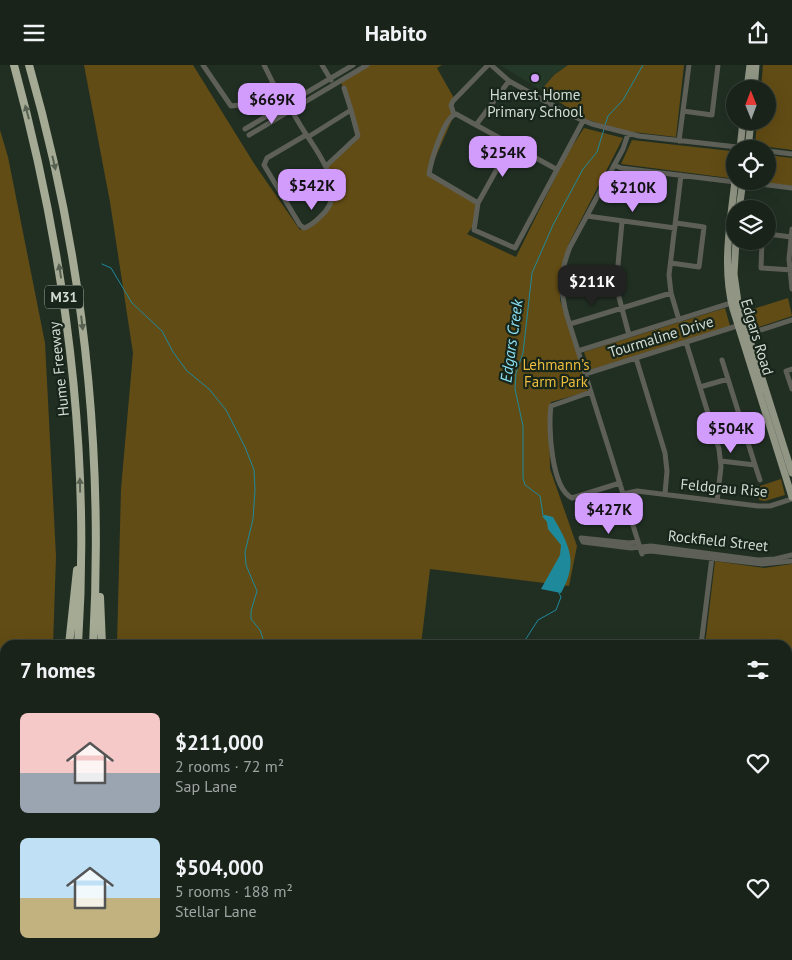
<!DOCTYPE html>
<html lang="en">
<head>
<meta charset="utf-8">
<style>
	:root { --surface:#19231a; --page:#222b23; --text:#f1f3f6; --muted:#9fa4a2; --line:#374039; --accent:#d29cfd }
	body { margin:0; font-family:"PT Sans",sans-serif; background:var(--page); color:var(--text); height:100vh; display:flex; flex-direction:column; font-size:19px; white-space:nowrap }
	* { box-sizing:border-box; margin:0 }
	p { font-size:16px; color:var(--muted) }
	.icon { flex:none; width:28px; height:28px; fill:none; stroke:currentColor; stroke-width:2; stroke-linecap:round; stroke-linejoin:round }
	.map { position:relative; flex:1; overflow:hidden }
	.drawer { position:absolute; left:0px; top:575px; width:792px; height:320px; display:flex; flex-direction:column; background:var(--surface); border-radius:15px 15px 0 0; box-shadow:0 5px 20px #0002,0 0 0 1px var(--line) }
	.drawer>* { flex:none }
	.needle { width:32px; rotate:359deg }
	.controls { position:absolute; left:726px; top:15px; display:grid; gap:10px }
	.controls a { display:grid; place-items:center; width:50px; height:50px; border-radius:50%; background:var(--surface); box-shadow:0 5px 20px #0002,0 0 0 1px var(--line); font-size:25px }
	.price { position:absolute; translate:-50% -42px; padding:0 11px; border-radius:10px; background:var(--accent); color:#111; font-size:16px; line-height:32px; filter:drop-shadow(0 1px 2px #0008) }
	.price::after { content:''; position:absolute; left:50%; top:30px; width:15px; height:11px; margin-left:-8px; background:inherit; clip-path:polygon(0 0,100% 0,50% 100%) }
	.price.selected { background:#222; color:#fff }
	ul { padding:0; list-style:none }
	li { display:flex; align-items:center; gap:15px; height:125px; padding:0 20px }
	li span { display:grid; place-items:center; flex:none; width:140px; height:100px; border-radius:8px; color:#555 }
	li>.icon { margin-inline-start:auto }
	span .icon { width:60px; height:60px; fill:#fffc; stroke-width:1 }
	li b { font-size:21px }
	h2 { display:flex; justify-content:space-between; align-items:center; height:60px; padding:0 20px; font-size:21px }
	header { display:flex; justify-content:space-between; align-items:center; height:65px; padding:0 20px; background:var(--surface); font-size:22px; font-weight:600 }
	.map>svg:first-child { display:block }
</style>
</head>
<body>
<header><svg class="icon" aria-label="menu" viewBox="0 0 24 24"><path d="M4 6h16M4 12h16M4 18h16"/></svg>Habito<svg class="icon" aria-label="share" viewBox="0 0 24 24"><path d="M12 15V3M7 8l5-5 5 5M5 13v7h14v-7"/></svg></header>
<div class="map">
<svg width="792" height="895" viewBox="0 0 792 895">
	<rect width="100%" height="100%" fill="#212f23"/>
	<path fill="#243928" d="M500 0H568L554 10 541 25Z
		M132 890H426V895H131Z
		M567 890H680L710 895H568Z"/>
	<path fill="#624c15" d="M84 0H193L255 100 300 165 328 144 332 118 326 101 358 71 344 23 339 15 367 0H442L437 3 455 35 452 38 454 50 429 107 478 138 473 161 467 169 516 192 566 91 584 63 623 73 569 178 560 210V235L589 324 586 327 551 337 549 345 550 404 577 481 569 521 430 504 421 580H117L121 424 133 288 110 137Z
		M568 0H684L676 72 625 66 585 54 541 25 554 10Z
		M763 0H792V85L755 80 757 56H768V24H761Z
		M0 65 8 92 45 278 56 491 53 580H5V713L0 726Z
		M632 75 731 86 729 113 621 99Z
		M768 90 792 93V121L752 116H768Z
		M788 233 792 251 753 264 747 246Z
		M725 243 730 261 590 305 584 287Z
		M781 414 785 430 765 436 759 435 760 421Z
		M715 496 764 503 792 499V880H788V580H705Z
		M478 890H567L568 895H481Z"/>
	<path fill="#1f899c" d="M545 450 553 452C569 480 579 497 561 528L541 524 560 490 561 480 548 464 547 457 542 451Z"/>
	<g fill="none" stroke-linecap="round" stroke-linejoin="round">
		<path stroke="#1f899c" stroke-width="1" d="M605 60 608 51 623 35 643 0
			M102 199 111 203 132 238 162 266 173 287 187 306 209 324 226 345 245 382 254 405 255 425 253 454 245 487 246 500 257 526 251 546V554L260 565 265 580
			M543 450 540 431 525 420 523 413V361L515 324 516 308 523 288 532 208 553 160 583 104 597 87 604 64
			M522 580 538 555 556 545 561 532 558 526
			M0 866 5 872
			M509 890 514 895
			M122 895 123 890"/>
		<path stroke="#5e6058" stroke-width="5" d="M203 0 231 41 240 40 273 18
			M264 0 273 18
			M322 0 331 15
			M491 0 509 16 570 50 592 59 639 71 755 84
			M273 18 282 29
			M344 23 351 45
			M289 38C299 71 358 120 320 152 315 157 310 161 304 163L300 160 264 100 267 93 306 70
			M683 46 712 50 718 0
			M454 50 451 40 453 36 488 0
			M476 60 509 16
			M245 64 353 0
			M628 69 623 84 570 182C560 206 560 226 567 251L642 489
			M249 70 367 0
			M308 72 351 45 358 71 326 101
			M679 76 689 0
			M768 86 792 89
			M614 100 621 103 735 117
			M556 104 456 49C444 52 431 96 429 109L478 138 474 165 515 183 583 56
			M743 117 792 123
			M478 138 511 79
			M587 151 675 163
			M622 157 616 221 629 270
			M792 164 789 194 792 224
			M768 169 791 172
			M762 176 761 203 792 205
			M671 198 699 202 704 162 676 158
			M679 255 671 228 669 210 681 110
			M570 259 671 228
			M745 270 792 255
			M686 277 719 384 721 402 717 436
			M578 286 731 238
			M636 293 665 388 667 406 665 429
			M722 295 728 314
			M792 304 786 306 792 324
			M585 309 740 260
			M700 322 728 314 755 400 721 396
			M591 327 551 341C548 361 551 423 572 433L620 418
			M755 400 760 415
			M623 429 637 426 758 441H770L792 434
			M638 477 629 478 581 473 583 477 631 483 651 481 758 495 775 494 792 490
			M642 487 651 486 762 499 792 496
			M701 580 712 492
			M0 777H5
			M0 789 5 790
			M571 890 572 895
			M716 890 749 895 763 890
			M272 895V890
			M434 895 435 890
			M440 895 441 890"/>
		<path stroke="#919584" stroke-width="7" d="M747 24 750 0
			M754 24 756 0
			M740 84 743 56
			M748 84 751 56
			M735 116C730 159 722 202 733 244L792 432
			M739 144 743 116
			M736 176 734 209 738 237 792 408
			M788 862 792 861
			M788 871 792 872
			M788 888H792
			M780 890 783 895"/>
		<path stroke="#a5aa95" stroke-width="8" d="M14 0C66 191 91 382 78 580
			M29 0C83 189 104 384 93 580
			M100 532 102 580
			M69 580 77 505
			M0 771 5 770
			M0 804 5 826
			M9 890V895
			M39 895 40 890
			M53 895 54 890
			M74 895 76 890"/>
	</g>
	<defs><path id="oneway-solid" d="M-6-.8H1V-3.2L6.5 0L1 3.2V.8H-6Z" transform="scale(1.25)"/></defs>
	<g fill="#576151">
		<use href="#oneway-solid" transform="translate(27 47) rotate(-105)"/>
		<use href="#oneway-solid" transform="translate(54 98) rotate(77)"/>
		<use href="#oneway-solid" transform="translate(60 206) rotate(-99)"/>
		<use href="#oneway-solid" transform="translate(82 258) rotate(83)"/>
		<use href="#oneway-solid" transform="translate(80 420) rotate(-91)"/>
	</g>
	<circle fill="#d29cfd" stroke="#17251a" stroke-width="2" cx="535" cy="13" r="5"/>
	<g text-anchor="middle" stroke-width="4.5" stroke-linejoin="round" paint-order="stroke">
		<rect fill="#17251a" stroke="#9ba59c" stroke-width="1" x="45" y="220.5" width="38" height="23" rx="4"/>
		<g font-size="14" font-weight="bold" fill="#d3dcd4">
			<text x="64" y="237">M31</text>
		</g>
		<g font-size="15" fill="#d3dcd4" stroke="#17251a">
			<text x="535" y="35">Harvest Home<tspan x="535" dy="17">Primary School</tspan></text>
		</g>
		<g font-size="15" fill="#d3dcd4" stroke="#17251a">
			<text transform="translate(661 272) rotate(-17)" y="5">Tourmaline Drive</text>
			<text transform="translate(757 272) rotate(73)" y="5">Edgars Road</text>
			<text transform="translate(59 304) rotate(-96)" y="5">Hume Freeway</text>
			<text transform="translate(724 423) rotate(5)" y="5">Feldgrau Rise</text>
			<text transform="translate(718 476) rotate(6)" y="5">Rockfield Street</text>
		</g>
		<g font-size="15" fill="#edbc3e" stroke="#17251a">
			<text x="556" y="305">Lehmann’s<tspan x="556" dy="17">Farm Park</tspan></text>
		</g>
		<g font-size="16" font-style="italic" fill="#8ae1f5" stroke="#17251a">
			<text transform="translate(511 276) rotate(-82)" y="6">Edgars Creek</text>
		</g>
	</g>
</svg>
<div class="controls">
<a><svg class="needle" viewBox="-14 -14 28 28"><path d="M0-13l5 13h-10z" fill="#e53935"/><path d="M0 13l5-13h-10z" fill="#9fa4a2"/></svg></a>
<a><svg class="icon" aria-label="locate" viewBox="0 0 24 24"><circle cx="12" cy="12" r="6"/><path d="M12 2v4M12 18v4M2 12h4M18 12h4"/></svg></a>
<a><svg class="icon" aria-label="layers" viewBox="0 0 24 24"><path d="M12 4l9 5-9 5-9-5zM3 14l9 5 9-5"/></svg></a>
</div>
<b class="price" style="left:272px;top:60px">$669K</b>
<b class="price" style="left:503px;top:113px">$254K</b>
<b class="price" style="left:312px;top:146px">$542K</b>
<b class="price" style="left:633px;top:148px">$210K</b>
<b class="price selected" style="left:592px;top:242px">$211K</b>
<b class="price" style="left:731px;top:389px">$504K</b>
<b class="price" style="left:609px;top:470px">$427K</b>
<section class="drawer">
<h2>7 homes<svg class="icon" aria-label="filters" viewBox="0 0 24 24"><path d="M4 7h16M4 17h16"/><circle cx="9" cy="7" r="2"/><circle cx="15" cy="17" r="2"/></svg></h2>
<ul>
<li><span style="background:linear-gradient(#f6c9c9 60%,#9aa5b1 0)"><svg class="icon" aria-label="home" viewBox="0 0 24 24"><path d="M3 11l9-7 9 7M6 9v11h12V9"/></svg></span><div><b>$211,000</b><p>2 rooms · 72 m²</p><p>Sap Lane</p></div><svg class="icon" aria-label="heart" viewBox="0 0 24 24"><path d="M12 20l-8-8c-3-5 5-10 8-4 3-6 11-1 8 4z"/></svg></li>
<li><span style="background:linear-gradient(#bfe0f5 60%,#c2b280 0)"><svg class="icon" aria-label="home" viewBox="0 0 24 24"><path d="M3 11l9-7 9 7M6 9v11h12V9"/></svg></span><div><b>$504,000</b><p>5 rooms · 188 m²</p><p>Stellar Lane</p></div><svg class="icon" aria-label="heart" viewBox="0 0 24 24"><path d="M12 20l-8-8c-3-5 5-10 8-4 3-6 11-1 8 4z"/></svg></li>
</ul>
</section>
</div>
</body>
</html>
